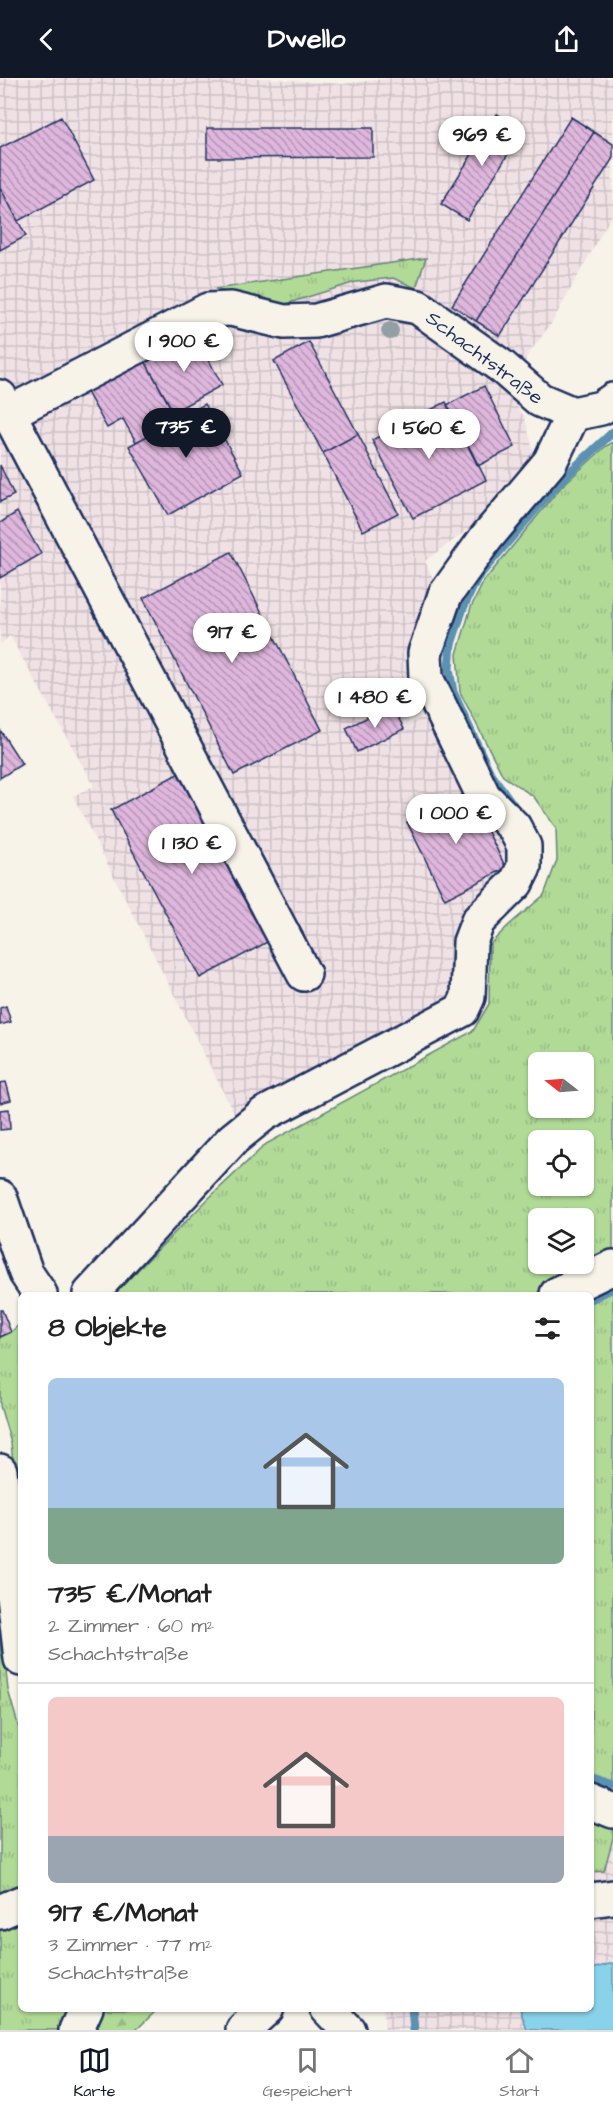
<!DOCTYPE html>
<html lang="de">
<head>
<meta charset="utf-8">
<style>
	:root { --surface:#fff; --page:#f6f6f6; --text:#222; --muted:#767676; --line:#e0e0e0; --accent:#111827 }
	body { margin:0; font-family:"Architects Daughter",sans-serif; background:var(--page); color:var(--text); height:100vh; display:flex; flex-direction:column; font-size:22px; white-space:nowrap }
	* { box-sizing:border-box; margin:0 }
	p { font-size:20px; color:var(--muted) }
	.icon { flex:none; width:33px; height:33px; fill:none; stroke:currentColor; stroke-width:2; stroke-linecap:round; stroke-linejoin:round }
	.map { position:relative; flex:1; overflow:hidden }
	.details { position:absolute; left:18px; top:1214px; width:576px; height:720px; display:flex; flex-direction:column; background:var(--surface); border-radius:9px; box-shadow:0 2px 4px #0004 }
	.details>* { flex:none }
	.needle { width:39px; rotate:287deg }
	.fabs { position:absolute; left:528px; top:974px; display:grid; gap:12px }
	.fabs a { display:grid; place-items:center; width:66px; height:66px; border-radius:9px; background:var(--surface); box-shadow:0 2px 4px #0004; font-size:30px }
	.price { position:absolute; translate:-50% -51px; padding:0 14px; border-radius:21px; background:#fff; color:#222; font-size:20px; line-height:39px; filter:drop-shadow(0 2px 3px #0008) }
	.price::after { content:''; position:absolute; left:50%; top:36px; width:18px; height:14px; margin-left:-9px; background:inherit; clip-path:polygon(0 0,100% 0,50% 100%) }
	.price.selected { background:var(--accent); color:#fff }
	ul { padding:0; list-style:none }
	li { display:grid; align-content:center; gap:12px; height:318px; padding:0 30px }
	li+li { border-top:2px solid var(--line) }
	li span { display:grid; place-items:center; height:186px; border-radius:9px; color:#555 }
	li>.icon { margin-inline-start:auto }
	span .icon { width:108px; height:108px; fill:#fffc; stroke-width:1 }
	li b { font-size:26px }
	h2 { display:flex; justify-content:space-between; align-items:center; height:72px; padding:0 30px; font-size:26px }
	header { display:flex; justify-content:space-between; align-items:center; height:78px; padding:0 30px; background:var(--accent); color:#fff; font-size:27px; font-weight:700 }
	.tab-bar { display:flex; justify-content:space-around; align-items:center; height:84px; border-top:2px solid var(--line); background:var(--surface); font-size:16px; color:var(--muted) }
	.tab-bar a { display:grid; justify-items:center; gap:3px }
	.tab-bar .selected { color:var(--accent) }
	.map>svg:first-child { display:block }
</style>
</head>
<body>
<header><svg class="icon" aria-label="back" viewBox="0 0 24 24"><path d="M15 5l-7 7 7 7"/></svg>Dwello<svg class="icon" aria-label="share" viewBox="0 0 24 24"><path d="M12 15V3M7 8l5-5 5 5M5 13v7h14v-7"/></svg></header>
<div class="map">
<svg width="613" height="1952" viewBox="0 0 613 1952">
	<defs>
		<pattern id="industrial-grid" width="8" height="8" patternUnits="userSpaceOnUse" patternTransform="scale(1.5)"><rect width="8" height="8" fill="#f0e1e4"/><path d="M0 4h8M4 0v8" fill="none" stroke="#cdc1c6"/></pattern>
		<pattern id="grass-tufts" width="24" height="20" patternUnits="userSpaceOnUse" patternTransform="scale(1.5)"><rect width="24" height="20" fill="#b1da96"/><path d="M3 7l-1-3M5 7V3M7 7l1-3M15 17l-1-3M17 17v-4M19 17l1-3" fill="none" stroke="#98bb84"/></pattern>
		<pattern id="forest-firs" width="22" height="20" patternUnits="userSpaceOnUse" patternTransform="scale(1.5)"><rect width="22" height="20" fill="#b1da96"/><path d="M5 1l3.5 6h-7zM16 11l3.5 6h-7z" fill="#98bb84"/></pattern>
		<pattern id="building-back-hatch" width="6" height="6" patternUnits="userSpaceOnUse" patternTransform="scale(1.5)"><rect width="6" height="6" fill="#dfb6dc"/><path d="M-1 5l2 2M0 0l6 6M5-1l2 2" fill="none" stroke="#b494b6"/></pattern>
	</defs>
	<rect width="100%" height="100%" fill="#f7f3e8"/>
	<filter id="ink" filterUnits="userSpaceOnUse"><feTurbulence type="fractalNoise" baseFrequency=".0167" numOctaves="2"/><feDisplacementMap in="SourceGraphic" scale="12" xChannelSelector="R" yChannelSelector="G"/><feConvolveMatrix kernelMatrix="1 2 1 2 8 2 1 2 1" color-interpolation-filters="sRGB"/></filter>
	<g filter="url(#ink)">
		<path fill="url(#industrial-grid)" d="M0 0H261L342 6 392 0H613V135L551 246 527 278 513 323 525 340 536 384 488 437 425 483 436 507 404 613 409 646 432 635 515 776 458 925 237 1041 73 718 94 708 10 558 0 566Z
			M613 1760V1952H385L383 1930H591V1794L604 1793Z"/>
		<path fill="url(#grass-tufts)" stroke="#66847a" stroke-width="1.5" fill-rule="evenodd" d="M426 180 416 210 393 200 356 204 285 226 264 224 215 211Z
			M613 364V1760L604 1793 591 1794V1216H114L209 1120 266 1066 473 953 489 926 490 866 509 847 544 817 557 782 556 750 534 719 503 698 460 614 457 576 471 529 484 503 561 409 606 368ZM538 984H584V1029H538ZM538 1062H584V1107H538ZM538 1140H584V1185H538Z
			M21 1245V1457L11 1365 0 1328V1259L11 1254Z
			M0 1538 8 1612 21 1657V1812L0 1822Z
			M21 1837V1930L100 1931 89 1952H0V1844Z"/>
		<path fill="url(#forest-firs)" stroke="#66847a" stroke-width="1.5" d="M100 1931H158L136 1952H89Z"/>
		<path fill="#89d2ea" stroke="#5d91b2" stroke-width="1.5" d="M613 1885V1952H527L520 1931 591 1930V1891Z"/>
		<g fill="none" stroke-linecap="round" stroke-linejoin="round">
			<path stroke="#5d91b2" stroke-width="9" d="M513 727 490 695 453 614 449 591 451 566 463 530 477 500 557 406 613 354
				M591 1221 613 1210
				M591 1701 613 1709
				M412 1930 414 1952"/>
		</g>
		<path fill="url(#building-back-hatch)" stroke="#1b2f5e" stroke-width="1.5" d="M497 36 523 52 467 142 441 126Z
			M61 39 94 102 18 143 0 109V70Z
			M571 39 594 54 476 243 452 227Z
			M207 50H373V79L207 80Z
			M594 54 613 66V80L500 258 476 243Z
			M0 109 26 158 0 172Z
			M195 256 222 307 173 334 145 283Z
			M309 264 358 356 323 375 274 283Z
			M145 283 178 342 136 364 123 341 107 350 87 314Z
			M484 308 515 369 478 388 447 327Z
			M446 324 486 402 413 440 372 362Z
			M205 326 243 395 168 437 129 368Z
			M358 356 398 435 363 453 323 375Z
			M0 387 14 417 0 424Z
			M17 434 41 476 0 500V445Z
			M231 474 322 652 234 697 143 520Z
			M392 627 404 651 357 674 346 650Z
			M0 652 22 686 0 700Z
			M183 693 273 861 200 900 111 732Z
			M468 714 506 790 445 821 407 744Z
			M6 928 11 944 0 947V930Z
			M6 1004 11 1022 0 1025V1005Z
			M9 1031 10 1051 0 1052V1032Z
			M0 1232H2L11 1254 0 1259Z"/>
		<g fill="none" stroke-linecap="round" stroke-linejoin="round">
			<defs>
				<path id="minor" d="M0 319 304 896
					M9 335 208 232 231 231 284 244 316 243 386 223 418 229 501 288 540 322 573 336
					M573 336 601 330 613 322
					M0 1119 26 1195 40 1216
					M90 1216 233 1061 264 1036 462 932 468 919 470 864 478 843 516 805 524 789V768L514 749 484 719 426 600 425 575 445 517 486 460 550 384 573 336
					M557 1216 613 1189
					M0 1393 21 1581
					M591 1724 613 1733
					M591 1822 613 1819
					M0 1834 21 1825
					M327 1930 348 1952
					M76 1952 86 1930
					M243 1952 267 1930"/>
			</defs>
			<use href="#minor" stroke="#1b2f5e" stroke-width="38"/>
			<use href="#minor" stroke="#f7f3e8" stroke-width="33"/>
		</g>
		<circle fill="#929fa4" cx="390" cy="253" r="9"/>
	</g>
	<g text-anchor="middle" stroke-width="4.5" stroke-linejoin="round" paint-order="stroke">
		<g font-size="20" fill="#1b2f5e" stroke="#f7f3e8">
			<text transform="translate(485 279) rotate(37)" y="7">Schachtstraße</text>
		</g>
	</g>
</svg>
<div class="fabs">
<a><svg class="needle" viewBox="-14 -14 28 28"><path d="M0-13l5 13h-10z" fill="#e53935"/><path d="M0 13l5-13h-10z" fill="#767676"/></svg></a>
<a><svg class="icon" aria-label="locate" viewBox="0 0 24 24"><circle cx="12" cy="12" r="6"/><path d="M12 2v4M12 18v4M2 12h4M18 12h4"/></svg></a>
<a><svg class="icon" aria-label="layers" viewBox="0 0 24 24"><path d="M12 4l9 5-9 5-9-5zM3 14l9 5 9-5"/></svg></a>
</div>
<b class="price" style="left:482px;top:89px">969 €</b>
<b class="price" style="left:184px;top:295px">1 900 €</b>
<b class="price selected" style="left:186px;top:381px">735 €</b>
<b class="price" style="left:429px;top:382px">1 560 €</b>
<b class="price" style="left:232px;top:586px">917 €</b>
<b class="price" style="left:375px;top:651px">1 480 €</b>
<b class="price" style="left:456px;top:767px">1 000 €</b>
<b class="price" style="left:192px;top:797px">1 130 €</b>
<section class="details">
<h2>8 Objekte<svg class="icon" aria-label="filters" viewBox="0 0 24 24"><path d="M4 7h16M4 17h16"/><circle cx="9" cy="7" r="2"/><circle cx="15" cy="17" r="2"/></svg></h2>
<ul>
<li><span style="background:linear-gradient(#a9c7e8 70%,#7fa58c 0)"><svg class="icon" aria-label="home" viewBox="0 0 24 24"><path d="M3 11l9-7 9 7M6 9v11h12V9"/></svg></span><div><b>735 €/Monat</b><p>2 Zimmer · 60 m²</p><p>Schachtstraße</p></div></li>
<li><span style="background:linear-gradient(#f6c9c9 75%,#9aa5b1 0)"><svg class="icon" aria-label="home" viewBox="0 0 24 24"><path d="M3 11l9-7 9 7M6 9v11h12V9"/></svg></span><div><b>917 €/Monat</b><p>3 Zimmer · 77 m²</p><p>Schachtstraße</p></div></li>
</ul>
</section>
</div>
<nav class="tab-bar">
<a class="selected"><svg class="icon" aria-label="map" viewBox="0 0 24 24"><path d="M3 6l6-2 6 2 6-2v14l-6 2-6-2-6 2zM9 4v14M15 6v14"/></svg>Karte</a>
<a><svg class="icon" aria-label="saved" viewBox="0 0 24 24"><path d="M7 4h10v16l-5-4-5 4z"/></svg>Gespeichert</a>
<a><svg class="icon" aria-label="home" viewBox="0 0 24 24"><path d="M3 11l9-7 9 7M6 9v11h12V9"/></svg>Start</a>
</nav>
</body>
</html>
